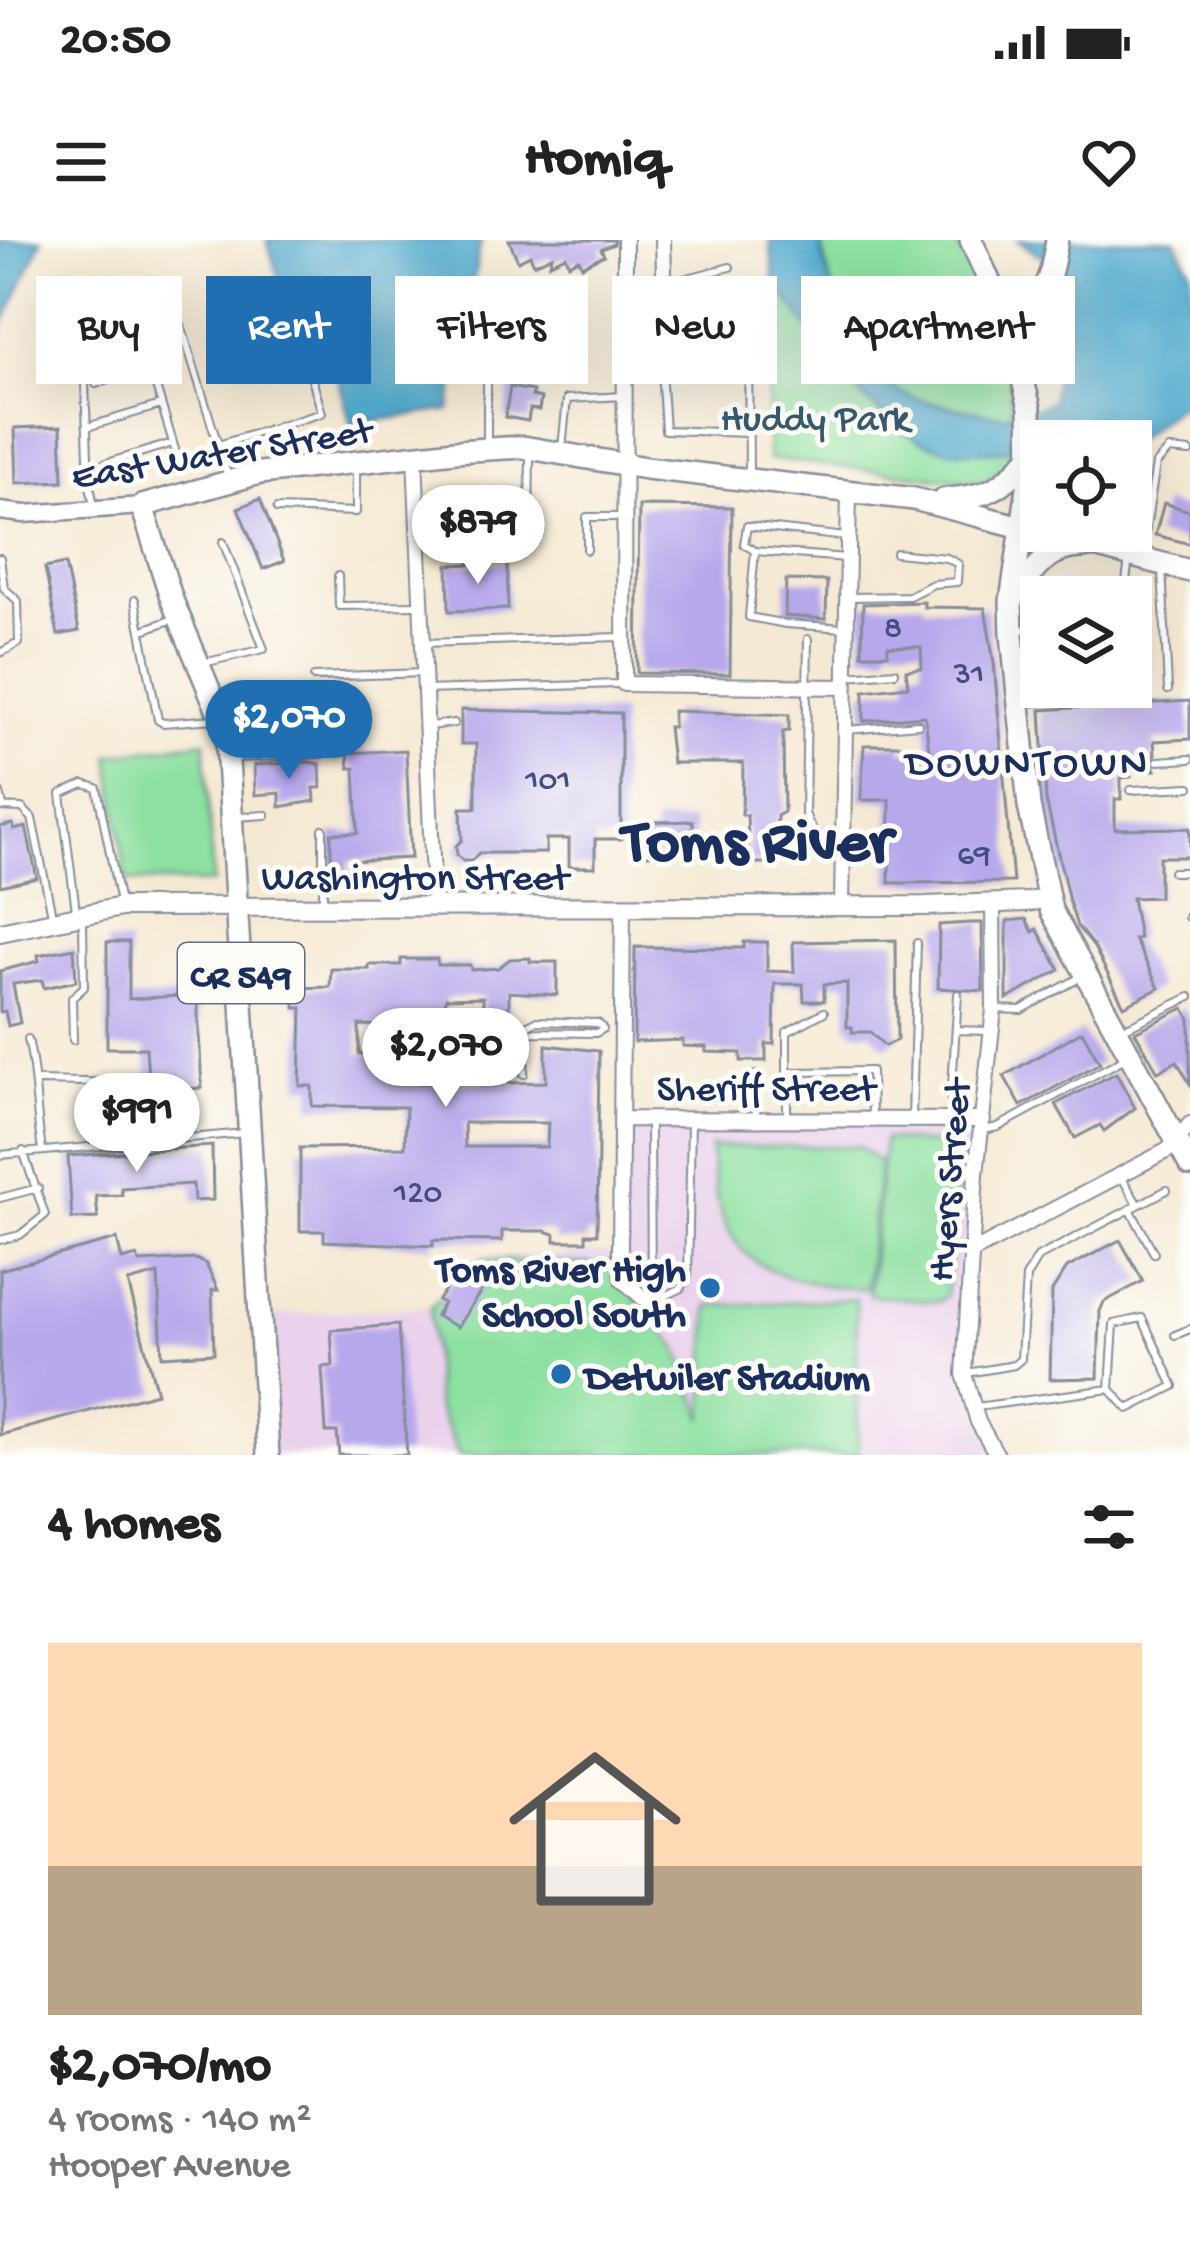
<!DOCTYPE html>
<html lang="en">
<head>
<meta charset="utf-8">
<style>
	:root { --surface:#fff; --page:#f2f2f2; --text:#222; --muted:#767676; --accent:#1f6fb2 }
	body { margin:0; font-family:"Gochi Hand",sans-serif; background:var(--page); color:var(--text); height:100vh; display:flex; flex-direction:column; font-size:45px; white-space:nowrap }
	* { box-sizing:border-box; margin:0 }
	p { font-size:39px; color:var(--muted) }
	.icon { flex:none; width:66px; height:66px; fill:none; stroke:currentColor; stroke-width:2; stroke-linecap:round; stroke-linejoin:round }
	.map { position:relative; height:1215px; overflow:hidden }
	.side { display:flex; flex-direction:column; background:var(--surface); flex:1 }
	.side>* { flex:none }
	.banner { position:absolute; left:36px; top:36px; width:1119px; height:108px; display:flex; gap:24px }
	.tools { position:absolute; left:1020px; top:180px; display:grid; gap:24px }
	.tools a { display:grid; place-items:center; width:132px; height:132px; border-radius:0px; background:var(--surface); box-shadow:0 12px 48px #0002; font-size:60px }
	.price { position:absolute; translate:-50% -102px; padding:0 27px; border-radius:42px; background:#fff; color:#222; font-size:39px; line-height:78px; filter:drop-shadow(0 3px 6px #0008) }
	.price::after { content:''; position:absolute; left:50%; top:72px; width:36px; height:27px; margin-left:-18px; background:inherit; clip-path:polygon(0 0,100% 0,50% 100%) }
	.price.active { background:var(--accent); color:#fff }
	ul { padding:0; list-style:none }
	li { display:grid; align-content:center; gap:24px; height:636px; padding:0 48px }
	li span { display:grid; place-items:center; height:372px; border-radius:0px; color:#555 }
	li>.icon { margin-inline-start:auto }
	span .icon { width:216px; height:216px; fill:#fffc; stroke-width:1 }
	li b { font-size:51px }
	h2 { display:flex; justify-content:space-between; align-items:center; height:144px; padding:0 48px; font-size:51px }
	.pill { padding:0 42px; border-radius:0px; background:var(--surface); box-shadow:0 12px 48px #0002; font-size:42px; line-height:108px }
	.pill.active { background:var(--accent); color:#fff }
	.status { display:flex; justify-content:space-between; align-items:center; height:84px; padding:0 60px; background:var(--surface); direction:ltr }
	.status svg { height:33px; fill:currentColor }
	header { display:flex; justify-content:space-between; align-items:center; height:156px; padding:0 48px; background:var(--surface); font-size:54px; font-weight:800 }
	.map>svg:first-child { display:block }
</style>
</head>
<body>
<div class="status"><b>20:50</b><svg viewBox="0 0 49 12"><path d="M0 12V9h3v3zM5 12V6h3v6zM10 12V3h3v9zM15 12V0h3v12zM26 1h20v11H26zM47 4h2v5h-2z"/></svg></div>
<header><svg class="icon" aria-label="menu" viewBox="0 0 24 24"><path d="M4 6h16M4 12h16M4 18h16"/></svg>Homiq<svg class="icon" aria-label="heart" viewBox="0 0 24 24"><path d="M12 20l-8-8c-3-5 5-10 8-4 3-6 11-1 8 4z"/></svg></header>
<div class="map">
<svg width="1190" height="1215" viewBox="0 0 1190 1215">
	<rect width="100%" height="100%" fill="#fdfcf7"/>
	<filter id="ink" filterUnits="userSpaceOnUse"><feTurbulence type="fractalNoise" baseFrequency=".00833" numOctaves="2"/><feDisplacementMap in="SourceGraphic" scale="24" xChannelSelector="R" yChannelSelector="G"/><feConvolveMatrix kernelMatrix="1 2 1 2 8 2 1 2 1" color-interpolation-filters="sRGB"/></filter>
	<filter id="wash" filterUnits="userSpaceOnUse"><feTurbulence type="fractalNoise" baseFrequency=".004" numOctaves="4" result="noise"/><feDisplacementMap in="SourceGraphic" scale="48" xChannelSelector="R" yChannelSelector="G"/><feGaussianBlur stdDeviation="2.7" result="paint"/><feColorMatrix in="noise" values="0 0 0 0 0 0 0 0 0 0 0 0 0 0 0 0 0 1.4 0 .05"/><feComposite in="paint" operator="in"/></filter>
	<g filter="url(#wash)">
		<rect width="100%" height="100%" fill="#f5e9d3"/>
		<path fill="#ead1ec" d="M621 879 983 880 963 1134 997 1215H268L259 1076 430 1067 483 1019 619 1012Z"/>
		<path fill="#8de0a1" stroke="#548880" stroke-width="3" d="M820 0H954C987 52 1013 116 1011 178L917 159 898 151 872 128 833 51Z
			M782 51C823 105 864 179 930 204 956 214 987 211 1012 210L1010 224 987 241 977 242 768 219 767 66 775 53Z
			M205 501 213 643 126 641 110 515Z
			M884 899 953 906 959 913 946 1056 938 1062 869 1055Z
			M858 906 880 923 866 1049C762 1043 714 1018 711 907Z
			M483 1019 607 1025 678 1108 704 1179 709 1066 856 1059 858 1215H459L436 1165 430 1067Z"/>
		<path fill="#51aace" stroke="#366c96" stroke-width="3" d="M0 0H42L0 92Z
			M267 0H481L450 170 351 184 332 116 304 121Z
			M770 0H820C826 46 859 128 900 152 919 162 941 166 962 169 1005 177 1010 179 1051 162L1072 38 1017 0H1176L1190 29V164L1183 163 1131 203 1041 201V208C1013 210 985 213 958 211 881 204 825 107 782 52L775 53Z"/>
		<g id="blocks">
			<path fill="#b7a8ec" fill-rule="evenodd" d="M509 0H614V4L601 9 604 15 582 26 579 19 569 24 566 16 550 23 552 16 534 24 530 15 518 21Z
				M547 44 572 48 569 69 560 68 557 85 549 84 545 88 541 113 519 110 526 69 532 70 536 46 546 47Z
				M510 147 533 151 532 156 541 158 539 170 530 169 528 181 505 177Z
				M61 186 63 241 17 243 15 188Z
				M260 259 284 321 263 329 238 268Z
				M1164 263 1190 271V304L1155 295Z
				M639 266 732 267 730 434 637 433Z
				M507 323 508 369 449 371 448 325Z
				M65 324 79 391 58 395 45 328Z
				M786 340 827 341 826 379 785 376Z
				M924 362V367L985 368 994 423 1013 642 889 643 890 560H861L864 505H902L903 512 929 510 925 476 864 481V451L908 446 906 430 922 428 921 407 888 406V414H862L863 364Z
				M1190 461V499L1154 501 1155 514 1151 520 1156 530 1130 531 1131 537 1121 538V559H1115V589L1190 588V617H1159V657L1132 658 1139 698 1134 699 1159 748 1124 766 1094 707 1077 686 1069 661 1046 560 1041 470Z
				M461 470 621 473V599H595V627H569V599H546V613H479L471 621H463L457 615 456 606 462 600 461 568H476V504H461Z
				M673 471 789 475V491L783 492 784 572 777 576 776 623H749L747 575H742L743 523H672L668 487H673Z
				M406 510 411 618 349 621V631H331V593H358L355 528H349L348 513Z
				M309 522 320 524 321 548H314L315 561 280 567V553L255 555 254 525Z
				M693 581 694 614 645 615V595L654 594V582Z
				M13 584 14 590 26 587 37 638 0 646V587Z
				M1026 679 1033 692 1037 689 1060 730 1007 759V681Z
				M969 683H982L983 751 938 748 939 685Z
				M896 700 897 800 885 806 870 792H852V787H847V743L824 744V761H804L803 744H775L774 804H766V821H741V813L706 812V807L683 806V800L634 802 635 707 744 708V702H767V731L794 732 793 702Z
				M107 702H129V759L197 755 202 848 149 851 146 808H107Z
				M74 708 76 741 44 748 42 740 13 744 20 783 8 786 5 771 0 772V731L39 721 38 715Z
				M530 718V722H557V755L509 752V843L546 842V805L599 811 597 994H586V1001H555V994L545 991H502V1001L433 1000V1006L324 1001V991H300V908L405 907 406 867 312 866V846H300L302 768H295V748L330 747 331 729H369V725H401V719H437L438 725H470L471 730 498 728 510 719ZM483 757V843H421L422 813 359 814V785L397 786V780H443L446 758ZM464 883H548L547 907H465Z
				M1184 768 1190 779V844L1177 821 1158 832 1135 792Z
				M1082 791 1100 823 1021 866 1004 836Z
				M1116 833 1135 868 1104 891 1100 885 1075 898 1056 864Z
				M212 906 213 960 194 961 193 944 121 948 122 955 96 956 98 978 72 979 68 916Z
				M117 999 122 1020 137 1016 139 1022 196 1019 206 1024 218 1050H212L214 1113 162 1116 158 1034 128 1042 157 1153 0 1195V1030Z
				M1120 1000 1143 1041 1104 1062 1100 1071 1098 1138 1050 1139 1052 1051 1067 1028Z
				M470 1029 487 1042 457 1087 436 1076 443 1063 438 1060 458 1031 465 1036Z
				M398 1085 407 1215H339L337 1192H326L322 1127 333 1126 331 1090Z"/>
		</g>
	</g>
	<g filter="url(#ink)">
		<use href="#blocks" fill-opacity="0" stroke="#888c98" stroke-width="3"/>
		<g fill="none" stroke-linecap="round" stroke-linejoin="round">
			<defs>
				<path id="service" d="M668 43 730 27
					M172 56 218 205
					M628 131 661 129
					M487 136V205
					M96 144 150 127
					M87 187 161 165
					M749 193 665 190 661 129 688 91H748L749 236
					M562 208 567 159 625 156
					M90 228 173 203
					M228 237 218 205 322 173 309 129
					M94 266 89 240 84 120 106 57 122 52 129 57 180 226
					M277 269 356 272V227
					M529 289 530 212
					M587 310V277H622
					M755 311 749 377 786 384 845 388
					M1142 314 1156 224 1169 210 1190 212
					M0 318 4 348 18 361 19 403 0 413
					M847 318 755 311 744 304 747 286 847 297
					M1162 327 1168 450
					M338 336 339 366 420 365
					M1125 350 1129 318
					M850 357 909 356 933 344 957 342 958 324 947 318 896 313
					M1054 357 1125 350 1136 356 1138 394
					M135 360 158 480 163 483 303 472 305 515
					M143 390 176 378
					M1015 393 1041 382
					M808 399 805 573C812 594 817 598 839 598
					M423 403 620 397
					M1022 411 1041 414
					M1131 411 1140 419V437L1131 443
					M203 423 264 409 223 302
					M848 436 895 432
					M314 437 423 433
					M424 450 620 444
					M1021 463 1084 460 1099 447
					M429 486 454 483
					M847 490 918 484
					M235 518 322 514
					M1158 521 1190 519
					M1131 550 1190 547
					M0 553 3 566
					M0 567 22 568 32 578 52 675
					M235 577 266 575
					M323 589V664
					M1173 632H1190
					M76 671 61 554 84 544 97 548 120 663
					M1188 677H1190
					M995 769 1021 770 1081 737
					M536 781 598 783 603 789 596 793 526 792 528 785Z
					M1123 789 1190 757
					M956 790 988 791
					M28 799C37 837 35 871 42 909
					M73 800 72 758 84 747 83 681
					M791 832 871 831 872 878
					M524 834 526 792
					M38 841 129 843 138 901
					M951 862 958 754
					M756 878V835
					M787 878V792L824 772
					M912 878 917 703
					M650 882 651 1055
					M984 890 998 887 1127 817
					M0 915 245 893
					M1122 938 1138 965
					M0 958 38 948
					M1130 969 1154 1013
					M0 1000 20 995 45 975 23 911
					M663 1057 680 1049 688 1038 691 880
					M1175 1095 1190 1089
					M967 1133 1014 1125 1021 1119 1026 1037 1038 1017 1167 950
					M976 1167 1110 1149 1114 1084 1142 1078 1174 1146 1128 1169 1110 1149"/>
				<path id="minor" d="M625 0 624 444 844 447
					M625 120 656 83 665 65 663 0
					M415 216 434 665
					M993 663 994 769 976 934 964 1134 978 1182 997 1215
					M842 664 849 250
					M623 665 620 1013 623 1040 643 1058H660
					M621 879 983 880
					M972 1012 1168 910 1190 884"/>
				<path id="tertiary" d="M0 271 24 274 142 266"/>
				<path id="secondary" d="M0 692 121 667 925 666 1027 662 1049 658"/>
				<path id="primary" d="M971 0 1009 86 1030 168 1031 227 1011 361 1012 394 1029 566 1051 670 1190 925
					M1003 70C1049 55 1049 45 1057 0
					M945 259C989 256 1001 250 1030 216
					M1016 355C1034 329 1049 306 1084 307
					M268 1215 227 502 220 476 172 360 142 266 260 233 455 211 523 207 646 228 914 259 1190 331"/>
			</defs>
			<use href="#service" stroke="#888c98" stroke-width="10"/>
			<use href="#minor" stroke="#888c98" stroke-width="18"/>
			<use href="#tertiary" stroke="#888c98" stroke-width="21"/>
			<use href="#secondary" stroke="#888c98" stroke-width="22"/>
			<use href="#primary" stroke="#888c98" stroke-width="26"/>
			<use href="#service" stroke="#fff" stroke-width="6"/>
			<use href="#minor" stroke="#fff" stroke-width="14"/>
			<use href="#tertiary" stroke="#fff" stroke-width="16"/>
			<use href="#secondary" stroke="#fff" stroke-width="18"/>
			<use href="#primary" stroke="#fff" stroke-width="21"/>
		</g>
	</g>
	<g fill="#1f6fb2" stroke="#fdfcf7" stroke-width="4.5">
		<circle cx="710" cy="1048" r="12"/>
		<circle cx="561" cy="1134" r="12"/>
	</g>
	<g text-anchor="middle" stroke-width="10" stroke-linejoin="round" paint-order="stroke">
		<g font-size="33" fill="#424d82">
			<text x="893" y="396">8</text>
			<text x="969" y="442">31</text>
			<text x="548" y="548">101</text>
			<text x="974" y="623">69</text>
			<text x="418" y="961">120</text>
		</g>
		<rect fill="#fdfcf7" stroke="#5f6c8c" stroke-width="3" x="178" y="703" width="126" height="60" rx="9"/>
		<g font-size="36" font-weight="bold" fill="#1b2f5e">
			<text x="241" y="746">CR 549</text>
		</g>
		<g font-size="39" fill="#385b6f" stroke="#fdfcf7">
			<text x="815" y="189">Huddy Park</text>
		</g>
		<g font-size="39" fill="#1b2f5e" stroke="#fdfcf7">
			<text transform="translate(221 210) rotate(-9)" y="14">East Water Street</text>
			<text x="415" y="648">Washington Street</text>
			<text x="766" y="859">Sheriff Street</text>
			<text transform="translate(946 940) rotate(-85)" y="14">Hyers Street</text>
		</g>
		<g font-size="39" font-weight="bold" fill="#1b2f5e" stroke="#fdfcf7" text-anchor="end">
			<text x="686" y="1040">Toms River High<tspan x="686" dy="45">School South</tspan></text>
			<text x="585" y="1148" text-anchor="start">Detwiler Stadium</text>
		</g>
		<g font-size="42" letter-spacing="3" fill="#1b2f5e" stroke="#fdfcf7">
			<text x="1028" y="534">DOWNTOWN</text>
		</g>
		<g font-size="63" font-weight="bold" fill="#1b2f5e" stroke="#fdfcf7">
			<text x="757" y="618">Toms River</text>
		</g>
	</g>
</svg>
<div class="tools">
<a><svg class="icon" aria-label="locate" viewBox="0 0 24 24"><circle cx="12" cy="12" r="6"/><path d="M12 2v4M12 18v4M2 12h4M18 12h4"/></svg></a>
<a><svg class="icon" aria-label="layers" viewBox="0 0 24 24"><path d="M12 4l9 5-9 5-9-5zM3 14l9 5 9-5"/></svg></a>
</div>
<b class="price" style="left:478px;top:347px">$879</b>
<b class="price active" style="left:289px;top:542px">$2,070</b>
<b class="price" style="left:446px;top:870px">$2,070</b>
<b class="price" style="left:137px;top:935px">$991</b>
<div class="banner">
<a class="pill">Buy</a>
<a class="pill active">Rent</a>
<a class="pill">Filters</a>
<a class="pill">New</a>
<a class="pill">Apartment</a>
</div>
</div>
<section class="side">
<h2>4 homes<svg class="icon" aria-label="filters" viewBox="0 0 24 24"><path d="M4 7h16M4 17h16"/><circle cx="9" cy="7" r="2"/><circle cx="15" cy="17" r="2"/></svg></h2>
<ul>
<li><span style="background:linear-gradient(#ffd9b3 60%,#b9a48a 0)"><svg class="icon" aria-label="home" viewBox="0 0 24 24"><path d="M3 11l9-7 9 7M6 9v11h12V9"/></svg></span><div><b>$2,070/mo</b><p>4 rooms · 140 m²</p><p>Hooper Avenue</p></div></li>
</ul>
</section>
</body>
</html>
